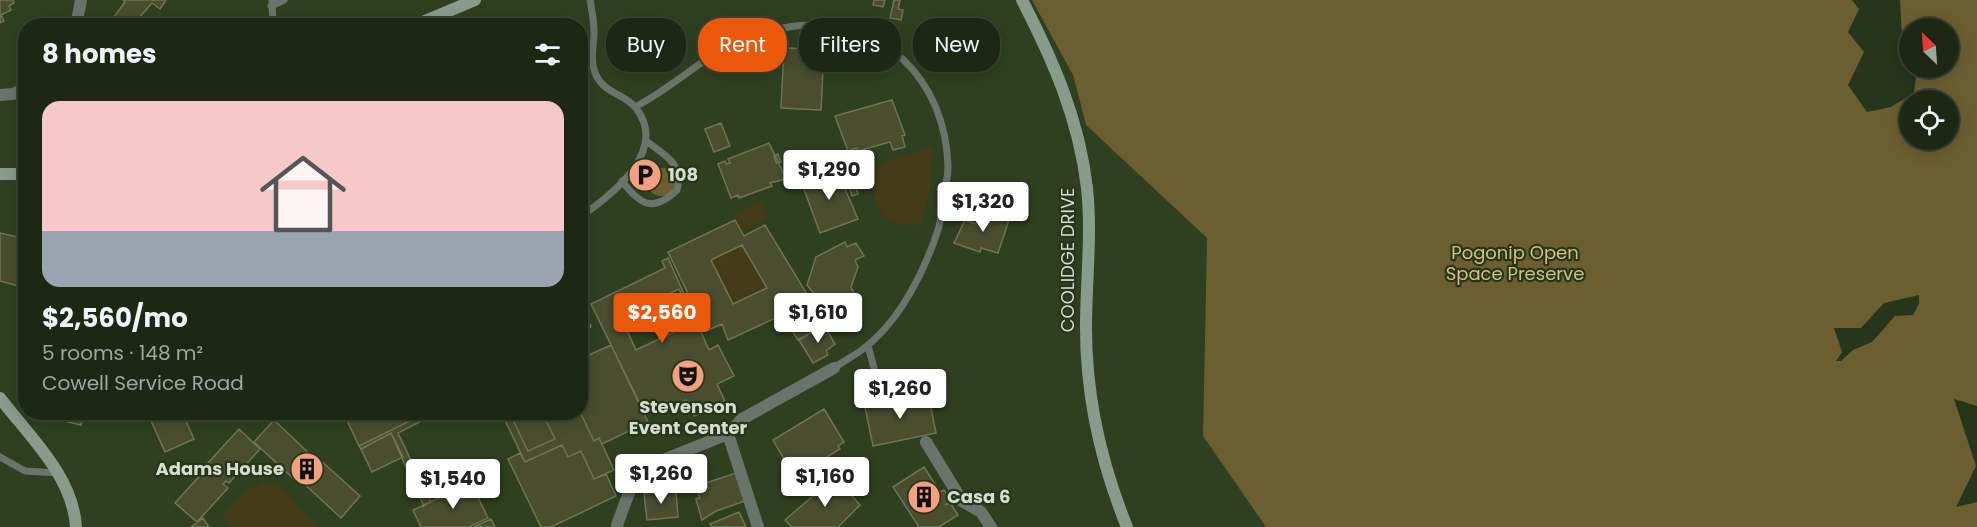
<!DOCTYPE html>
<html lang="en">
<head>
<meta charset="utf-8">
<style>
	:root { --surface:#1d2814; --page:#25301d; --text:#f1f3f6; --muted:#a0a6a0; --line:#3b4434; --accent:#ea580c }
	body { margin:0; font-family:Poppins,sans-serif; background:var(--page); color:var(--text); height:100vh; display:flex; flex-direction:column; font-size:22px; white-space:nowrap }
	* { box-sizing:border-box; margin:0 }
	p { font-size:20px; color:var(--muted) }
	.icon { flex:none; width:33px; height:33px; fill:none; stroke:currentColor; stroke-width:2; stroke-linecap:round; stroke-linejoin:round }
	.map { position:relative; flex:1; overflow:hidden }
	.panel { position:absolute; left:18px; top:18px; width:570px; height:402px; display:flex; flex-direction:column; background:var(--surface); border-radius:24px; box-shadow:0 3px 15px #0003,0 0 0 2px var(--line) }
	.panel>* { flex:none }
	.hud { position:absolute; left:606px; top:18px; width:570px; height:54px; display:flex; gap:12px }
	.needle { width:39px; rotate:335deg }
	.fabs { position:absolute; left:1899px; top:18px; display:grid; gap:12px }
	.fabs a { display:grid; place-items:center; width:60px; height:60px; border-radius:50%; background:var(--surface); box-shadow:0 3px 15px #0003,0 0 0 2px var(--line); font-size:30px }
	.price { position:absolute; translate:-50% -51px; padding:0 14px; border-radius:6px; background:#fff; color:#222; font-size:20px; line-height:39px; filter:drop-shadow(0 2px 3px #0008) }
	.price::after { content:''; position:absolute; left:50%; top:36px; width:18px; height:14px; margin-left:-9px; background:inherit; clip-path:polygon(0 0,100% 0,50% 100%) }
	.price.on { background:var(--accent); color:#fff }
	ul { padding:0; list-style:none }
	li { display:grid; align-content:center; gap:12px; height:318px; padding:0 24px }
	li+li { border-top:2px solid var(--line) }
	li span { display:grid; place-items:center; height:186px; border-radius:18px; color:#555 }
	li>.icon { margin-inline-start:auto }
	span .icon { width:108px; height:108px; fill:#fffc; stroke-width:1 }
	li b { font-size:26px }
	h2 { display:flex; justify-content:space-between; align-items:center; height:72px; padding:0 24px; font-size:26px }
	.pill { padding:0 21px; border-radius:24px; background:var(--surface); box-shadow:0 3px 15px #0003,0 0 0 2px var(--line); font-size:21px; line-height:54px }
	.pill.on { background:var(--accent); color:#fff }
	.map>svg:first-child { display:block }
</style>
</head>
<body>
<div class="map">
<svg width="1977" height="527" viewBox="0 0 1977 527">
	<rect width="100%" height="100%" fill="#27351b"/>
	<path fill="#2f4020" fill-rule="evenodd" d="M0 0H1052L1086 125 1207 238 1203 436 1266 527H0ZM26 26H580V412H26Z"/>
	<path fill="#443b19" d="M932 148 930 189 920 226C911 224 895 224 887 219 873 210 867 175 882 164 892 157 919 152 932 148Z
		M761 203 769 217 743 231 733 214Z
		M742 245 767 288 733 304 711 260Z
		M689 459 691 464 683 469 691 467 694 475 680 480 675 464Z
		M264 481 282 487 316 527H231L222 517 249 490Z"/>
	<path fill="#6b5f31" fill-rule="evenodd" d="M1032 0H1852L1859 9 1848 32 1864 52 1848 85 1867 112 1891 107 1914 93 1917 68H1948V28H1910L1909 38 1902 36 1900 0H1977V406L1954 399 1976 466 1956 507 1977 502V527H1266L1203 436 1207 238 1086 125 1073 75ZM1948 100V140H1910V100ZM1919 295V304L1913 315 1895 316 1872 342 1853 350 1841 361H1836L1842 352 1834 328H1861L1884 303Z
		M647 182a14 14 0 1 1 28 0a14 14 0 1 1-28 0Z"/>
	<path fill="#4a4e2f" stroke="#707455" stroke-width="1.5" fill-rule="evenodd" d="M0 0H13L14 3 9 6 11 10 1 15 4 21 0 23Z
		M123 0H166L160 9 152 3 132 26H123L113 18 125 2Z
		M874 0H885L883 7 873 5Z
		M894 0H900L898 9 903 10 901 20 890 18Z
		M784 48 824 49 821 110 781 108Z
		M892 100 905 135 902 136 905 147 893 150 890 142 858 151 857 148 848 151 835 116Z
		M721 123 730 146 714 152 705 129Z
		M769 143 786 179 770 183 772 186 739 198 738 195 731 198 718 164 725 161 726 164 730 163 728 159Z
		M778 154 781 162 776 163 774 156Z
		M836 168 858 219 820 233 801 181Z
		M851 172 858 194 852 196 845 174Z
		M980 210 1009 220 998 253 981 248 980 252 954 243 965 220 976 224Z
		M735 220 744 236 765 225 825 324 798 340 782 315 728 340 722 324 706 331 668 252ZM742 245 767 288 733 304 711 260Z
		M0 233 26 239V288L0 281Z
		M845 242 847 247 856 243 864 256 855 260 858 267 851 287 861 308 836 321 807 285 816 257Z
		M668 258 709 350 718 345 734 376 717 384 725 401 694 416 686 400 670 408 667 401 644 412 591 304 665 268 662 261ZM679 289 695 322 636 350 621 317Z
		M824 325 835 344 826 351 828 355 813 363 799 340Z
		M611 345 648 422 602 444 599 438 594 441 580 412V359Z
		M928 394 936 433 873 446 865 407Z
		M824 409 844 442 838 446 840 449 806 470 803 466 792 473 773 440Z
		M56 412H83L81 425 55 419Z
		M147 412H182L194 439 165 452Z
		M346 412H428L359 446 344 414Z
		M428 412H439L398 433 423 486 416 490 391 433 361 449 359 446Z
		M501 412H509L528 451 555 439 542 412H580L594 441 599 438 614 470 594 479 581 451 568 457 562 445 525 462Z
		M509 412H542L555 439 528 451Z
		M274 420 314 458 311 462 314 464 319 459 360 496 341 518 300 480 303 477 299 474 295 480 254 442Z
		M239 429 260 449 229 483 226 481 223 484 228 488 197 522 175 503 204 471 208 475 213 469 207 464Z
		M391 433 403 457 372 472 361 449Z
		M562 445 568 457 581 451 594 479 606 474 616 496 551 527H541L508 459 520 453 525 462Z
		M924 467 940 492 944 490 951 501 945 505 950 503 958 515 939 527H919L893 487Z
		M736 473 745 501 716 511 702 520 696 499 700 498 697 490 707 487 706 483Z
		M835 477 860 505 838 527H792L785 520Z
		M471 483 488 518 469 527H421L413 510Z
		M423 486 431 502 424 506 416 490Z
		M676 490 678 517 647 520 644 493Z
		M739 512 746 527H712L710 524Z
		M203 518 209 527H191Z
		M491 519 495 527H474Z"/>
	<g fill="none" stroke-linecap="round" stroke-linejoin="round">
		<path stroke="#69756b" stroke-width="7" d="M272 0 273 26
			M271 6 284 0
			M635 107C664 92 687 72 714 54 737 39 769 29 795 26 884 16 946 81 948 167 948 179 944 192 942 203 941 212 941 221 938 230 925 270 901 318 868 345 858 354 845 360 834 368
			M622 181C640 205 653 213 677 190 684 164 664 154 646 141
			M580 217C612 195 669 151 636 108 626 95 605 93 597 77 589 62 594 47 594 32 594 21 592 11 590 0
			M580 312 588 326 580 330
			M868 346 875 372
			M0 457 25 471 58 473"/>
		<path stroke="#69756b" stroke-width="12" d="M76 26 81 0
			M0 95 13 94 26 88
			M728 434 758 527
			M926 442 962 501 981 512 991 527
			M617 525C625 505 631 479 648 466L728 434 742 419 834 368"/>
		<path stroke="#899c8c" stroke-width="12" d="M1022 0C1053 60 1079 119 1087 188 1092 234 1086 281 1086 328 1086 398 1101 463 1127 527
			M413 26 475 0
			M0 174H26
			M0 398C29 436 73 476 76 527"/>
	</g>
	<defs>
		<symbol id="parking-disc" viewBox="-11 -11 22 22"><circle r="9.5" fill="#f3a081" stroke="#27351b"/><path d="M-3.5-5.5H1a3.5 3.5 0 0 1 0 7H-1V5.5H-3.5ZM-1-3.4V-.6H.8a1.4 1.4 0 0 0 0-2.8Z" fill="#111"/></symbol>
		<symbol id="theatre-disc" viewBox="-11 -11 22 22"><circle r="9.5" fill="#f3a081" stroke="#27351b"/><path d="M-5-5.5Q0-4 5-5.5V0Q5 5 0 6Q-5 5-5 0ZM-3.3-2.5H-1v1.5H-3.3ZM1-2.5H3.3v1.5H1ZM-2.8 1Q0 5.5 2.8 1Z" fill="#111"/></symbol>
		<symbol id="building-disc" viewBox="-11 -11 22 22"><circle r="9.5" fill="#f3a081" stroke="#27351b"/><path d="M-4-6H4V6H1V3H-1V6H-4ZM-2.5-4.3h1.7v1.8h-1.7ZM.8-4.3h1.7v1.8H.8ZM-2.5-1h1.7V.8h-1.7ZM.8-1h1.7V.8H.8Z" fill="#111"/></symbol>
	</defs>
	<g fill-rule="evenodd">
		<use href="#parking-disc" x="626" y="156" width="38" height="38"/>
		<use href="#theatre-disc" x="669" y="357" width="38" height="38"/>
		<use href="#building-disc" x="288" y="450" width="38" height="38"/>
		<use href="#building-disc" x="905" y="478" width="38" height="38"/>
	</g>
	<g text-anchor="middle" stroke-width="4.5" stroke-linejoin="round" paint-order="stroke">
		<g font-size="18" font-weight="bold" fill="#d5decf" stroke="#27351b" text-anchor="start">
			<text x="668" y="181">108</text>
			<text x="688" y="413" text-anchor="middle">Stevenson<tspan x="688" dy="21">Event Center</tspan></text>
			<text x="284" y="475" text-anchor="end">Adams House</text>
			<text x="947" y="503">Casa 6</text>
		</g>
		<g font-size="18" fill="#d5c278" stroke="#27351b">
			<text x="1515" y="259">Pogonip Open<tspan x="1515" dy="21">Space Preserve</tspan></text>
		</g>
		<g font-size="18" fill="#d5decf" stroke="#27351b">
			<text transform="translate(1068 260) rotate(-90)" y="6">COOLIDGE DRIVE</text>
		</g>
	</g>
</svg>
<div class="fabs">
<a><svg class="needle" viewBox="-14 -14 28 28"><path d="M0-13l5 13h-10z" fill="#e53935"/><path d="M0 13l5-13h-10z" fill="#a0a6a0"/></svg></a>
<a><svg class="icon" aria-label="locate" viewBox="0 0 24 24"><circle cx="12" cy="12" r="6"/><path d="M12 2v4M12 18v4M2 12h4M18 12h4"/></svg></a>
</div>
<b class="price" style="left:829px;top:201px">$1,290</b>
<b class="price" style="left:983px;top:233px">$1,320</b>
<b class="price on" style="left:662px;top:344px">$2,560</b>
<b class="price" style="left:818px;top:344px">$1,610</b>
<b class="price" style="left:900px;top:420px">$1,260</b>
<b class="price" style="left:661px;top:505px">$1,260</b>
<b class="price" style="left:825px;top:508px">$1,160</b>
<b class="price" style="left:453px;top:510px">$1,540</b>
<div class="hud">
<a class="pill">Buy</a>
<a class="pill on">Rent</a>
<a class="pill">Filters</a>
<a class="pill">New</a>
</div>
<section class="panel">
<h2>8 homes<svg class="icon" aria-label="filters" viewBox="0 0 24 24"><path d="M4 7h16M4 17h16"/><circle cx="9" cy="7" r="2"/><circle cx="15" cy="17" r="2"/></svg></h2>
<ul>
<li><span style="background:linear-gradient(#f6c9c9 70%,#9aa5b1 0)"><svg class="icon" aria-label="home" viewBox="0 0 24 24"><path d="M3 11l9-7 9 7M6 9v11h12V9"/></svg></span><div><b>$2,560/mo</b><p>5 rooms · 148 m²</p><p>Cowell Service Road</p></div></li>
</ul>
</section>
</div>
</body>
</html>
